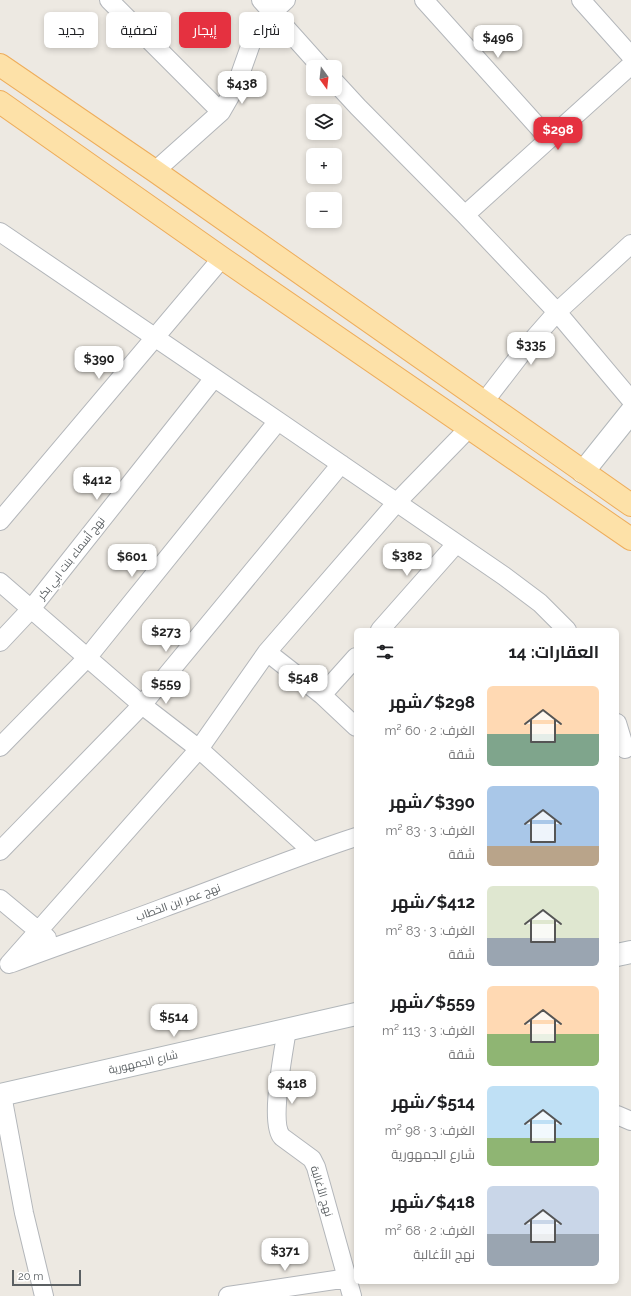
<!DOCTYPE html>
<html lang="ar">
<head>
<meta charset="utf-8">
<style>
	:root { --surface:#fff; --page:#f2f2f2; --text:#202124; --muted:#757577; --accent:#e53140 }
	body { margin:0; font-family:Raleway,Cairo,sans-serif; background:var(--page); color:var(--text); direction:rtl; height:100vh; display:flex; flex-direction:column; font-size:15px; white-space:nowrap }
	* { box-sizing:border-box; margin:0 }
	p { font-size:13px; color:var(--muted) }
	.icon { flex:none; width:22px; height:22px; fill:none; stroke:currentColor; stroke-width:2; stroke-linecap:round; stroke-linejoin:round }
	.map { position:relative; flex:1; overflow:hidden; direction:ltr }
	.details { position:absolute; left:354px; top:628px; width:265px; height:656px; display:flex; flex-direction:column; background:var(--surface); border-radius:6px; box-shadow:0 2px 6px #0003; direction:rtl }
	.details>* { flex:none }
	.banner { position:absolute; left:12px; top:12px; width:282px; height:36px; direction:rtl; display:flex; gap:8px }
	.needle { width:26px; rotate:165deg }
	.buttons { position:absolute; left:306px; top:60px; display:grid; gap:8px }
	.buttons a { display:grid; place-items:center; width:36px; height:36px; border-radius:6px; background:var(--surface); box-shadow:0 2px 6px #0003; font-size:20px }
	.scale { position:absolute; left:12px; bottom:10px; width:69px; box-sizing:border-box; padding-left:4px; border:2px solid #5b6063; border-top:0; font-size:11px; line-height:14px; white-space:nowrap; color:#5b6063; -webkit-text-stroke:3px #fff; paint-order:stroke }
	.price { position:absolute; translate:-50% -34px; padding:0 9px; border-radius:8px; background:#fff; color:#222; font-size:13px; line-height:26px; filter:drop-shadow(0 1px 2px #0008) }
	.price::after { content:''; position:absolute; left:50%; top:24px; width:12px; height:9px; margin-left:-6px; background:inherit; clip-path:polygon(0 0,100% 0,50% 100%) }
	.price.active { background:var(--accent); color:#fff }
	ul { padding:0; list-style:none }
	li { display:flex; align-items:center; gap:12px; height:100px; padding:0 20px }
	li span { display:grid; place-items:center; flex:none; width:112px; height:80px; border-radius:6px; color:#555 }
	li>.icon { margin-inline-start:auto }
	span .icon { width:48px; height:48px; fill:#fffc; stroke-width:1 }
	li b { font-size:17px }
	h2 { display:flex; justify-content:space-between; align-items:center; height:48px; padding:0 20px; font-size:17px }
	.pill { padding:0 14px; border-radius:6px; background:var(--surface); box-shadow:0 2px 6px #0003; font-size:14px; line-height:36px }
	.pill.active { background:var(--accent); color:#fff }
	.map>svg:first-child { display:block }
</style>
</head>
<body>
<div class="map">
<svg width="631" height="1296" viewBox="0 0 631 1296">
	<rect width="100%" height="100%" fill="#ede9e2"/>
	<g fill="none" stroke-linecap="round" stroke-linejoin="round">
		<defs>
			<path id="street" d="M109 0 221 112
				M261 0 321 67
				M424 0 549 139
				M581 0 631 56
				M335 82 358 107 465 215 557 312 631 400
				M155 171 221 112 236 86 253 38 272 13 286 0
				M465 215 631 65
				M0 232 278 421 504 576 540 603 567 630
				M484 402 528 345 557 312 631 244
				M0 521 222 258
				M0 582 142 705 199 749 312 851
				M380 630 456 544
				M0 642 31 609 214 378
				M267 652 322 695 356 727
				M322 695 356 657
				M617 723 625 749
				M0 747 87 658 278 421
				M0 851 142 705 341 464
				M0 899 47 938
				M12 963C62 944 113 927 163 908 227 885 291 858 356 837
				M9 964 199 749 267 652 397 502 469 428
				M287 1029C284 1050 269 1123 282 1137L312 1159 316 1167 352 1296
				M2 1095 24 1213 44 1296
				M617 1115 631 1121
				M228 1296 348 1278"/>
			<path id="secondary" d="M583 472 631 412
				M617 955 631 952
				M0 1095 356 1014"/>
			<path id="primary" d="M0 65 155 171 631 505
				M0 102 222 258 631 539"/>
		</defs>
		<use href="#street" stroke="#b3b6ba" stroke-width="20"/>
		<use href="#secondary" stroke="#b2b7ba" stroke-width="24"/>
		<use href="#primary" stroke="#eead5b" stroke-width="24"/>
		<use href="#street" stroke="#fff" stroke-width="18"/>
		<use href="#secondary" stroke="#fff" stroke-width="22"/>
		<use href="#primary" stroke="#fde1a8" stroke-width="22"/>
	</g>
	<g text-anchor="middle" stroke-width="3.5" stroke-linejoin="round" paint-order="stroke">
		<g font-size="11" fill="#5b6063" stroke="#fff">
			<text transform="translate(71 558) rotate(-52)" y="4">نهج أسماء بنت ابي بكر</text>
			<text transform="translate(178 902) rotate(-20)" y="4">نهج عمر ابن الخطاب</text>
			<text transform="translate(143 1062) rotate(-13)" y="4">شارع الجمهورية</text>
			<text transform="translate(322 1191) rotate(73)" y="4">نهج الأغالبة</text>
		</g>
	</g>
</svg>
<div class="buttons">
<a><svg class="needle" viewBox="-14 -14 28 28"><path d="M0-13l5 13h-10z" fill="#e53935"/><path d="M0 13l5-13h-10z" fill="#757577"/></svg></a>
<a><svg class="icon" aria-label="layers" viewBox="0 0 24 24"><path d="M12 4l9 5-9 5-9-5zM3 14l9 5 9-5"/></svg></a>
<a>+</a>
<a>−</a>
</div>
<div class="scale">20 m</div>
<b class="price" style="left:498px;top:59px">$496</b>
<b class="price" style="left:242px;top:105px">$438</b>
<b class="price active" style="left:558px;top:151px">$298</b>
<b class="price" style="left:531px;top:366px">$335</b>
<b class="price" style="left:99px;top:380px">$390</b>
<b class="price" style="left:97px;top:501px">$412</b>
<b class="price" style="left:407px;top:577px">$382</b>
<b class="price" style="left:132px;top:578px">$601</b>
<b class="price" style="left:166px;top:653px">$273</b>
<b class="price" style="left:303px;top:699px">$548</b>
<b class="price" style="left:166px;top:705px">$559</b>
<b class="price" style="left:174px;top:1038px">$514</b>
<b class="price" style="left:292px;top:1105px">$418</b>
<b class="price" style="left:285px;top:1272px">$371</b>
<div class="banner">
<a class="pill">شراء</a>
<a class="pill active">إيجار</a>
<a class="pill">تصفية</a>
<a class="pill">جديد</a>
</div>
<section class="details">
<h2>العقارات: 14<svg class="icon" aria-label="filters" viewBox="0 0 24 24"><path d="M4 7h16M4 17h16"/><circle cx="9" cy="7" r="2"/><circle cx="15" cy="17" r="2"/></svg></h2>
<ul>
<li><span style="background:linear-gradient(#ffd9b3 60%,#7fa58c 0)"><svg class="icon" aria-label="home" viewBox="0 0 24 24"><path d="M3 11l9-7 9 7M6 9v11h12V9"/></svg></span><div><b>$298/شهر</b><p>الغرف: 2 · 60 m²</p><p>شقة</p></div></li>
<li><span style="background:linear-gradient(#a9c7e8 75%,#b9a48a 0)"><svg class="icon" aria-label="home" viewBox="0 0 24 24"><path d="M3 11l9-7 9 7M6 9v11h12V9"/></svg></span><div><b>$390/شهر</b><p>الغرف: 3 · 83 m²</p><p>شقة</p></div></li>
<li><span style="background:linear-gradient(#dfe7d0 65%,#9aa5b1 0)"><svg class="icon" aria-label="home" viewBox="0 0 24 24"><path d="M3 11l9-7 9 7M6 9v11h12V9"/></svg></span><div><b>$412/شهر</b><p>الغرف: 3 · 83 m²</p><p>شقة</p></div></li>
<li><span style="background:linear-gradient(#ffd9b3 60%,#8fb573 0)"><svg class="icon" aria-label="home" viewBox="0 0 24 24"><path d="M3 11l9-7 9 7M6 9v11h12V9"/></svg></span><div><b>$559/شهر</b><p>الغرف: 3 · 113 m²</p><p>شقة</p></div></li>
<li><span style="background:linear-gradient(#bfe0f5 65%,#8fb573 0)"><svg class="icon" aria-label="home" viewBox="0 0 24 24"><path d="M3 11l9-7 9 7M6 9v11h12V9"/></svg></span><div><b>$514/شهر</b><p>الغرف: 3 · 98 m²</p><p>شارع الجمهورية</p></div></li>
<li><span style="background:linear-gradient(#c9d6e8 60%,#9aa5b1 0)"><svg class="icon" aria-label="home" viewBox="0 0 24 24"><path d="M3 11l9-7 9 7M6 9v11h12V9"/></svg></span><div><b>$418/شهر</b><p>الغرف: 2 · 68 m²</p><p>نهج الأغالبة</p></div></li>
</ul>
</section>
</div>
</body>
</html>
